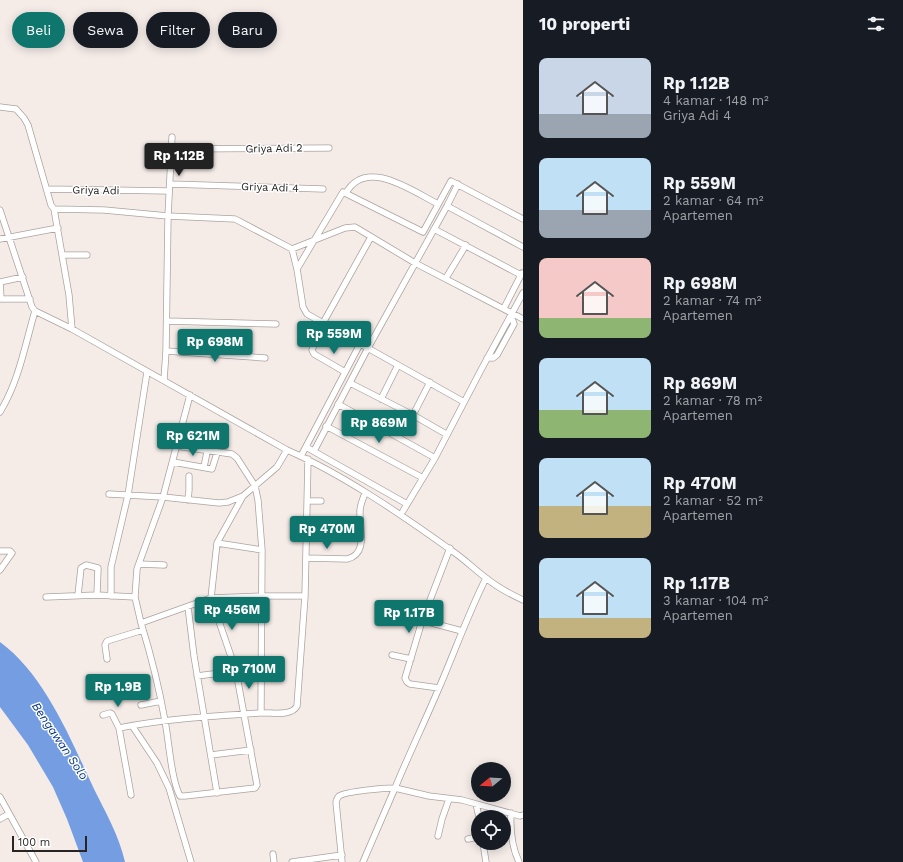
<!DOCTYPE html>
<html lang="id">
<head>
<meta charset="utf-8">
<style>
	:root { --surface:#171b24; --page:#20242c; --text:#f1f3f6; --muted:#9ea1a6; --accent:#0f766e }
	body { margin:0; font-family:"Work Sans",sans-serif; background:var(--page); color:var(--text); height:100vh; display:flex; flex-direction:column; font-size:15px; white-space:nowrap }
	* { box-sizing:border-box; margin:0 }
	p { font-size:13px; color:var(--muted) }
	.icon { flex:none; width:22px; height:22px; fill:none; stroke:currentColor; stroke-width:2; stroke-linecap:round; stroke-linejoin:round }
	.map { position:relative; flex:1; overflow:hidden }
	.side { display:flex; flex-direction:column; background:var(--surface); width:380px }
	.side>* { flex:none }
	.banner { position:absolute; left:12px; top:12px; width:380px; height:36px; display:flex; gap:8px }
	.needle { width:26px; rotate:252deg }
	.tools { position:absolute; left:471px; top:762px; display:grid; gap:8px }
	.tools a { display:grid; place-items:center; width:40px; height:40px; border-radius:50%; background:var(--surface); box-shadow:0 2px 10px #0003; font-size:20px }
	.scale { position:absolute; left:12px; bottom:10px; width:75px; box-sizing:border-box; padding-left:4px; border:2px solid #272423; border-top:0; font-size:11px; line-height:14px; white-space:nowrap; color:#272423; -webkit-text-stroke:3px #fff; paint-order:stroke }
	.price { position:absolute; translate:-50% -34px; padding:0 9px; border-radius:4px; background:var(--accent); color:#fff; font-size:13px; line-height:26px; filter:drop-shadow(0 1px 2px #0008) }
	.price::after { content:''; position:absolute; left:50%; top:24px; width:12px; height:9px; margin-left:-6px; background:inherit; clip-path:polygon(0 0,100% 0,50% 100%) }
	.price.selected { background:#222; color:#fff }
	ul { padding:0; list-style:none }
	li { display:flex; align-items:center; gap:12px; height:100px; padding:0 16px }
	li span { display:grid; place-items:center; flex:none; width:112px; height:80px; border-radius:8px; color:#555 }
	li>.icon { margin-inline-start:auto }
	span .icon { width:48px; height:48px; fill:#fffc; stroke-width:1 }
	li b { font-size:17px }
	h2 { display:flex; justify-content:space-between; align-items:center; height:48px; padding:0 16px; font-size:17px }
	.tag { padding:0 14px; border-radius:18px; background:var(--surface); box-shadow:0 2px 10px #0003; font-size:14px; line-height:36px }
	.tag.selected { background:var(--accent); color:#fff }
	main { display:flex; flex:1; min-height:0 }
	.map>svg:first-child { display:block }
</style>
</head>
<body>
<main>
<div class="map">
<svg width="523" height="862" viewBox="0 0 523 862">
	<rect width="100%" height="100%" fill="#f5ece8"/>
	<path fill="#759de2" d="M0 642C45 675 71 740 94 789 106 813 119 836 125 862H83L67 819 53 787 28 745 0 707Z"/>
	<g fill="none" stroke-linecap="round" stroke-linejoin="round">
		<defs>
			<path id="minor" d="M0 107 16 109 24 118 28 125 51 205 54 209 69 295 72 329
				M172 137 168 216 235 219 292 249 345 228 355 227 415 263 523 319
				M171 149 329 148
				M170 184 323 189
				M47 189 169 191
				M346 193C366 157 412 191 438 204
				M447 206 523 247
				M54 209 104 210 168 216 166 351 164 380
				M0 210 32 307 35 311 72 329 287 450C342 474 399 513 448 548 462 557 473 568 486 578 497 587 510 594 523 600
				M434 229 521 275
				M0 239 58 228
				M292 249 297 269 303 307 307 314 464 402
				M63 255H87
				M297 269 343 192 423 232 451 181 523 219
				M446 278 466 245
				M0 282 23 277
				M0 282 1 299
				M0 299H30
				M504 308 522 273
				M167 321 276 324
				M166 351 265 358
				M487 358H493L497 355 514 324 513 321 510 317
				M345 372 314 354 312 350 323 323 371 237
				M350 383 413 415 446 434
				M381 399 398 365
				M338 404 435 458
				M0 412C19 381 25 345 35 311
				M413 415 430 382
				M326 426 423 478
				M176 446 232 454 237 458 255 486 258 500 262 550 261 712
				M306 447 407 504
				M314 451 368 348 447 206 458 184
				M301 456 360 344
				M173 462 212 469 217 453
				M204 467 207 452
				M109 494 163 497 219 503 228 502 243 496 277 467 287 450
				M243 496 217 543 211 598 236 671 257 785 255 788 185 796H180C171 779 169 741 165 721 159 687 151 655 141 623L211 598 262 596H305
				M188 500 189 490V476
				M307 501H321
				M403 511 435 458 482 368 523 293
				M306 526 360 523
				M217 543 262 550
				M0 551H10L12 553 0 570
				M306 558 347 559C369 554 359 527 360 511 360 505 363 499 365 493
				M139 564 164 565
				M486 578C468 614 455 651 439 688 425 721 409 754 395 788L429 796 462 800 520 816 523 815
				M78 595 81 568 86 565 98 568 97 595
				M111 596V567L128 495 147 372
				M46 597 97 595 135 597
				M188 607 194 656 217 793
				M398 614 462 631
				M141 623 135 597 137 569 163 497 190 395
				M392 655 411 659
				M107 659 105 645 107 641 143 630
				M197 676 236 671
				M439 688 410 684 407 682 405 678 422 621 450 548
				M141 705 161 701
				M103 715 110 713 112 714 119 728
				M133 727 157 763 169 788 191 862
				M211 755 251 750
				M131 795 119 728C165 719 213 716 260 713 271 712 291 717 297 706L305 596 308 459
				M0 797 36 862
				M476 804 479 817
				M511 813C510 830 512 847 519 862
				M0 819 9 814
				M438 836 442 819 449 799
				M468 839 478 837
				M483 843 486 862
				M273 854 274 862
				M292 862 342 855
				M342 862 336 802C337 799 337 798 339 796 347 791 385 788 395 788L363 862"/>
		</defs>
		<use href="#minor" stroke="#aba39f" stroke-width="7"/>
		<use href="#minor" stroke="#fff" stroke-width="5.5"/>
	</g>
	<g text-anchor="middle" stroke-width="3" stroke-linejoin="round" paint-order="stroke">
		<g font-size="11" fill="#272423" stroke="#fff">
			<text transform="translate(274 148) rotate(-1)" y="4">Griya Adi 2</text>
			<text transform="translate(270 187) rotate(2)" y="4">Griya Adi 4</text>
			<text transform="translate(96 190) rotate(1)" y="4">Griya Adi</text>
		</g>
		<g font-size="12" font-style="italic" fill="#053584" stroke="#fff">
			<text transform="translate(60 741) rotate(56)" y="4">Bengawan Solo</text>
		</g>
	</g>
</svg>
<div class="tools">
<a><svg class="needle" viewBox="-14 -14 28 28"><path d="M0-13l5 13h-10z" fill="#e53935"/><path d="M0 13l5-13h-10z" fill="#9ea1a6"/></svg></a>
<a><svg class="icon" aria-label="locate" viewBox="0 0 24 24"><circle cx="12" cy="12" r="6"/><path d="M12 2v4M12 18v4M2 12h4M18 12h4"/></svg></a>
</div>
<div class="scale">100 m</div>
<b class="price selected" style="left:179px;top:177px">Rp 1.12B</b>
<b class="price" style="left:334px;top:355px">Rp 559M</b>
<b class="price" style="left:215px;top:363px">Rp 698M</b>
<b class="price" style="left:379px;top:444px">Rp 869M</b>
<b class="price" style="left:193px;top:457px">Rp 621M</b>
<b class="price" style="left:327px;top:550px">Rp 470M</b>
<b class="price" style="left:232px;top:631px">Rp 456M</b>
<b class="price" style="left:409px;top:634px">Rp 1.17B</b>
<b class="price" style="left:249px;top:690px">Rp 710M</b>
<b class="price" style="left:118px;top:708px">Rp 1.9B</b>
<div class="banner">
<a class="tag selected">Beli</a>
<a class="tag">Sewa</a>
<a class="tag">Filter</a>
<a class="tag">Baru</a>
</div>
</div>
<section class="side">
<h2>10 properti<svg class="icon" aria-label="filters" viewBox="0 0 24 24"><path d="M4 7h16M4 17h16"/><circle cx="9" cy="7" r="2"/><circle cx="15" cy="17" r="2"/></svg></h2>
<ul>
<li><span style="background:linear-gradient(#c9d6e8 70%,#9aa5b1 0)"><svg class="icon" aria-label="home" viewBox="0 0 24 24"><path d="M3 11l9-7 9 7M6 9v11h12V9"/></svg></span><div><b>Rp 1.12B</b><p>4 kamar · 148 m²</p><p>Griya Adi 4</p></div></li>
<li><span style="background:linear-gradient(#bfe0f5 65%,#9aa5b1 0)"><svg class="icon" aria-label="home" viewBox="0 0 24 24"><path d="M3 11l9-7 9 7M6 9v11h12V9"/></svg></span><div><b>Rp 559M</b><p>2 kamar · 64 m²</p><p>Apartemen</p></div></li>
<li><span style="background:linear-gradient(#f6c9c9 75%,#8fb573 0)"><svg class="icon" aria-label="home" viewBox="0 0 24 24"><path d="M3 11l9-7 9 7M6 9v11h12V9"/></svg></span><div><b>Rp 698M</b><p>2 kamar · 74 m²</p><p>Apartemen</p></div></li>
<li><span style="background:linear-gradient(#bfe0f5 65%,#8fb573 0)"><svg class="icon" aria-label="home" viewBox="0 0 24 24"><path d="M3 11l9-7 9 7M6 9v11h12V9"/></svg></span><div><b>Rp 869M</b><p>2 kamar · 78 m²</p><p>Apartemen</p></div></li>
<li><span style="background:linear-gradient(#bfe0f5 60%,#c2b280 0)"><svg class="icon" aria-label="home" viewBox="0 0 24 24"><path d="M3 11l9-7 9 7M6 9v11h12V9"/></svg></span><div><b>Rp 470M</b><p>2 kamar · 52 m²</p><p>Apartemen</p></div></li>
<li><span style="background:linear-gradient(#bfe0f5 75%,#c2b280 0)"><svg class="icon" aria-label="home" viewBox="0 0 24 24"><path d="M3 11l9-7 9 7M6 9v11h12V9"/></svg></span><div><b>Rp 1.17B</b><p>3 kamar · 104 m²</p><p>Apartemen</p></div></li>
</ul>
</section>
</main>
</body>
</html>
